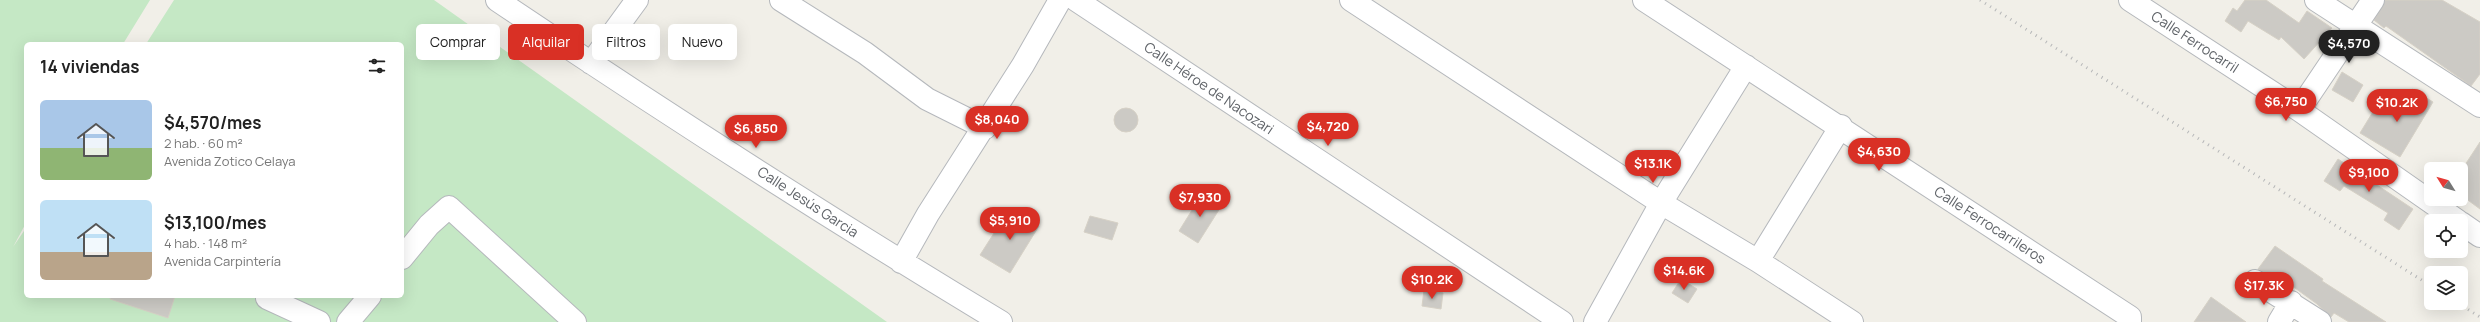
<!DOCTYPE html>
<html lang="es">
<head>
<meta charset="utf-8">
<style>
	:root { --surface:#fff; --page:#f2f2f2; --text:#222; --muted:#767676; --accent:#d93025 }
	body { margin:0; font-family:Manrope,sans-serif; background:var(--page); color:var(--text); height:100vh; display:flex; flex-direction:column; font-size:15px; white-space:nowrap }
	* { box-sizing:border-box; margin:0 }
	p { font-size:13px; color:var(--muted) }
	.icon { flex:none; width:22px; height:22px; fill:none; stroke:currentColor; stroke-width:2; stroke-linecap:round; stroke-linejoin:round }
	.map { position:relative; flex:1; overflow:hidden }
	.panel { position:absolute; left:24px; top:42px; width:380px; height:256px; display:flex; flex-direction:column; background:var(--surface); border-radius:6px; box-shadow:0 4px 16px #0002 }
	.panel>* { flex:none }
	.top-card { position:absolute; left:416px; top:24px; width:380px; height:36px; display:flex; gap:8px }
	.needle { width:26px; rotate:307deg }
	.fabs { position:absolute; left:2424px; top:162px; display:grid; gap:8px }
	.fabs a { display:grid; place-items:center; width:44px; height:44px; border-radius:6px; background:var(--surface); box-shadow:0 4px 16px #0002; font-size:20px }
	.price { position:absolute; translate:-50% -34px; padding:0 9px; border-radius:14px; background:var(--accent); color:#fff; font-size:13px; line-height:26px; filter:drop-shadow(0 1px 2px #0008) }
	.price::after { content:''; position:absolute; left:50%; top:24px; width:12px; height:9px; margin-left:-6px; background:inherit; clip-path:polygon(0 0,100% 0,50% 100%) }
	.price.on { background:#222; color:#fff }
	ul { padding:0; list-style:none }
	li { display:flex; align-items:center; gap:12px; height:100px; padding:0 16px }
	li span { display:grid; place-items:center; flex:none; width:112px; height:80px; border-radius:6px; color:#555 }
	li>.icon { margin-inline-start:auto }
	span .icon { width:48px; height:48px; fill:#fffc; stroke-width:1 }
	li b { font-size:17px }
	h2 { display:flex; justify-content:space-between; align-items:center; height:48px; padding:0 16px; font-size:17px }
	.chip { padding:0 14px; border-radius:6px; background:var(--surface); box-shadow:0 4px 16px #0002; font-size:14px; line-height:36px }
	.chip.on { background:var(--accent); color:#fff }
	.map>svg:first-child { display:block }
</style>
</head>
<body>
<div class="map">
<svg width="2480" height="322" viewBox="0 0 2480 322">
	<rect width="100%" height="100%" fill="#f1efe8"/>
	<path fill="#c5e8c5" d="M0 0H150L123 44H26V223L13 247 26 228V296H402V44H146L174 0H434L887 322H0Z"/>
	<path fill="#cccac5" stroke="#d6d1c6" d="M2245 0H2266L2299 23 2307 11 2332 28 2304 59 2281 37 2279 40 2248 21 2241 32 2225 21 2233 8 2237 11Z
		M2385 0H2442L2480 22V74L2471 86 2386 26 2384 28 2374 20Z
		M2342 72 2363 85 2353 102 2332 90Z
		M2412 89 2433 102 2400 157 2360 133 2379 102 2397 112Z
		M1114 120a12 12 0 1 1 24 0a12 12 0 1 1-24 0Z
		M2480 142V209L2461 195V171Z
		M2338 159 2413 209 2399 230 2384 220 2388 213 2344 186 2340 191 2324 181Z
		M1202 194 1222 205 1198 243 1179 231Z
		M1010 208 1039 226 1010 273 980 255Z
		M1090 216 1118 223 1112 240 1084 232Z
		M2275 246 2323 279 2322 281 2386 322H2349L2334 313 2331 317 2317 304 2277 275 2275 279 2258 269Z
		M1681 279 1697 289 1688 303 1672 293Z
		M1424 290 1443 293 1441 309 1422 306Z
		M111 296H175L168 318 110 299Z
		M2211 297 2246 322H2194Z"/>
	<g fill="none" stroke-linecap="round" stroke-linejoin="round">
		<defs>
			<path id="street" d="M497 0C662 111 830 219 1001 322
				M781 0 865 53 927 99 985 128
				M1076 0 1562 322
				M1351 0 1661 203 1758 261 1852 322
				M1644 0 2130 317V322
				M2130 0 2299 110 2458 221
				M2316 0 2480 106
				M591 63 637 0
				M2299 110 2373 0
				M2461 223 2480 236
				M402 258 429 225 449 207 575 322
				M1758 261 1841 126
				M901 262 928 214 1023 65 1060 0
				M2255 281 2320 322
				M267 298 319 322
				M348 322 370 296
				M1595 322 1661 203 1746 66
				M2279 322 2291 302"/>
		</defs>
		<use href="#street" stroke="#b5b8bc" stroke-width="24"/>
		<use href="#street" stroke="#fff" stroke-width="22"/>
		<path stroke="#b6b7b8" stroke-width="3" stroke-dasharray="1 5" stroke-linecap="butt" d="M1980 0 2431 286
			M2458 303 2480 317"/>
	</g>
	<g text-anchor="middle" stroke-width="4" stroke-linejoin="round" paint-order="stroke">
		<g font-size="14" fill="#5f6368" stroke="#fff">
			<text transform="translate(2195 42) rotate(33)" y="5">Calle Ferrocarril</text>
			<text transform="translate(1209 88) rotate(34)" y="5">Calle Héroe de Nacozari</text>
			<text transform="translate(808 202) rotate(33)" y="5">Calle Jesús Garcia</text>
			<text transform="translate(1990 225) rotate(33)" y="5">Calle Ferrocarrileros</text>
		</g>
	</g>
</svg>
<div class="fabs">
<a><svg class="needle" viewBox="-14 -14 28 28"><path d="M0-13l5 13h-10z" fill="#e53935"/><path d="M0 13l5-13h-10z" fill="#767676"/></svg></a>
<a><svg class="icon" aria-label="locate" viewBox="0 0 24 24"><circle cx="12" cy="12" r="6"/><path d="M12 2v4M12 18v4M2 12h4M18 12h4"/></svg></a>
<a><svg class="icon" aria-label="layers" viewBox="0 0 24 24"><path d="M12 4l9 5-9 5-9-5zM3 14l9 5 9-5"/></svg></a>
</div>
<b class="price on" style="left:2349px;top:64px">$4,570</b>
<b class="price" style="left:2286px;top:122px">$6,750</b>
<b class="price" style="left:2397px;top:123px">$10.2K</b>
<b class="price" style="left:997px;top:140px">$8,040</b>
<b class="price" style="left:1328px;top:147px">$4,720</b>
<b class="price" style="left:756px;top:149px">$6,850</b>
<b class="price" style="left:1879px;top:172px">$4,630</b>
<b class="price" style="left:1653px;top:184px">$13.1K</b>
<b class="price" style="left:2369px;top:193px">$9,100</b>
<b class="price" style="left:1200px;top:218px">$7,930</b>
<b class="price" style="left:1010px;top:241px">$5,910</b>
<b class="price" style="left:1684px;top:291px">$14.6K</b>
<b class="price" style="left:1432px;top:300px">$10.2K</b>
<b class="price" style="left:2264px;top:306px">$17.3K</b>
<div class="top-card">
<a class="chip">Comprar</a>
<a class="chip on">Alquilar</a>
<a class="chip">Filtros</a>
<a class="chip">Nuevo</a>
</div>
<section class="panel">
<h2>14 viviendas<svg class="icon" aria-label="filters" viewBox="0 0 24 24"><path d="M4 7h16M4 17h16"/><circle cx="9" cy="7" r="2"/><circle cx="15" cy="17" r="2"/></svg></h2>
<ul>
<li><span style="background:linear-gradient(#a9c7e8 60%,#8fb573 0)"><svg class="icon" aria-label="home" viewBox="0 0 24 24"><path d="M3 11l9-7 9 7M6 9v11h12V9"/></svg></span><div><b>$4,570/mes</b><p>2 hab. · 60 m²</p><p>Avenida Zotico Celaya</p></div></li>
<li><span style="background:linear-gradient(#bfe0f5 65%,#b9a48a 0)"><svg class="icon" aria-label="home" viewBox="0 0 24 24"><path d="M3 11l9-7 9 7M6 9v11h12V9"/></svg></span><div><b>$13,100/mes</b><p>4 hab. · 148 m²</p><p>Avenida Carpintería</p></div></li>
</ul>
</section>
</div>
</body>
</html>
